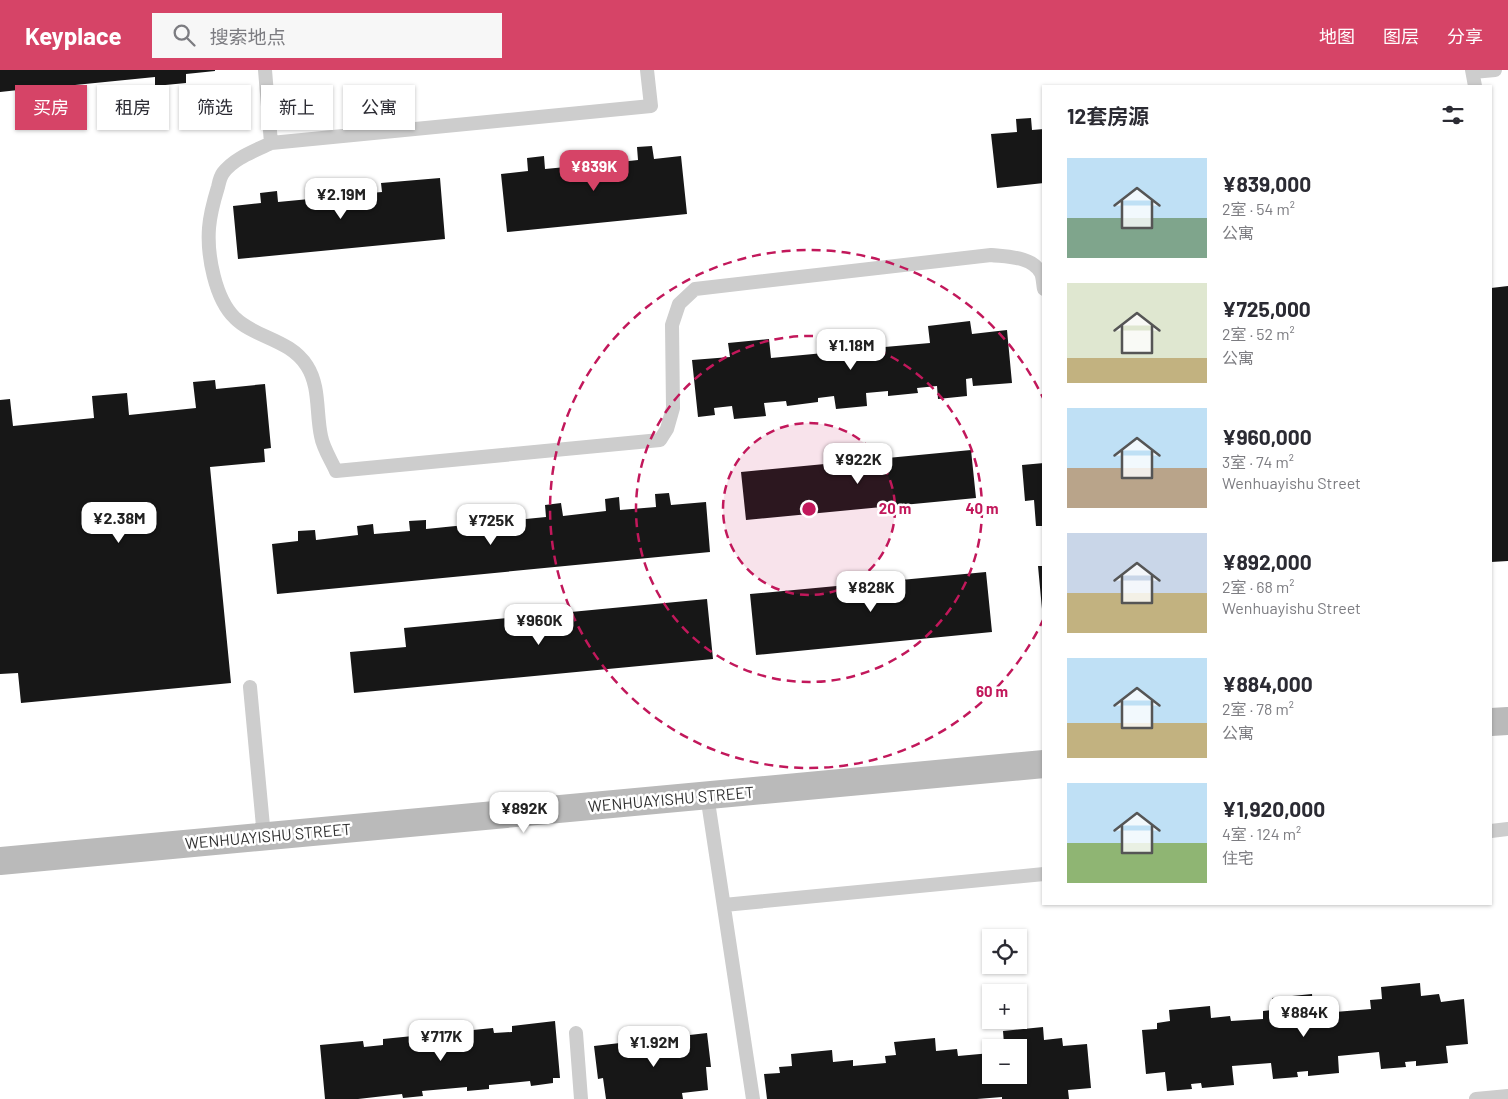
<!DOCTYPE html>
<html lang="zh">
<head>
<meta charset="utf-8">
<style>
	:root { --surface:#fff; --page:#f7f7f7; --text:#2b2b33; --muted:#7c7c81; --accent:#d64467 }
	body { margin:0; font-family:Barlow,"Noto Sans SC",sans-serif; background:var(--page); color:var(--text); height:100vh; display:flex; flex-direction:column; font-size:19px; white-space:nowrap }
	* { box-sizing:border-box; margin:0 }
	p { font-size:16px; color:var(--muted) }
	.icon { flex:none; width:28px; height:28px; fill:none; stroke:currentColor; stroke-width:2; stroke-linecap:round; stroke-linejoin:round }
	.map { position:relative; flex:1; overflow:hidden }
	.panel { position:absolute; left:1042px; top:15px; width:450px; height:820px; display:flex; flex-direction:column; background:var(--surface); border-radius:0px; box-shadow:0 1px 4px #0004 }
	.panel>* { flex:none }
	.banner { position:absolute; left:15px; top:15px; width:475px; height:45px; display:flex; gap:10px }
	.buttons { position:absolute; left:982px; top:859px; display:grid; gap:10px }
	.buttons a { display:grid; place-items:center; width:45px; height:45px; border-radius:0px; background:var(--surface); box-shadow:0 1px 4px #0004; font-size:25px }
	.price { position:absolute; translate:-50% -42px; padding:0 11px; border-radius:10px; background:#fff; color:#222; font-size:16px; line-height:32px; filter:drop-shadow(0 1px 2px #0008) }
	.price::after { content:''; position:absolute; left:50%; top:30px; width:15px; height:11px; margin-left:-8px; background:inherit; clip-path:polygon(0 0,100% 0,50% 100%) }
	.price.active { background:var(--accent); color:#fff }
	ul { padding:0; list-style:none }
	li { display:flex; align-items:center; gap:15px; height:125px; padding:0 25px }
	li span { display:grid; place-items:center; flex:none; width:140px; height:100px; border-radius:0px; color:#555 }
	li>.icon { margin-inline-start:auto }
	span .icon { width:60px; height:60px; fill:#fffc; stroke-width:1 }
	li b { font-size:21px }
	h2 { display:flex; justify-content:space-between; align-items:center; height:60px; padding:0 25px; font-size:21px }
	.tag { padding:0 18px; border-radius:0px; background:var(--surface); box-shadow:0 1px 4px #0004; font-size:18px; line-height:45px }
	.tag.active { background:var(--accent); color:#fff }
	header { display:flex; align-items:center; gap:30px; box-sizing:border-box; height:70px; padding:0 25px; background:var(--accent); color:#fff }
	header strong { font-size:24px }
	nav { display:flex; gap:28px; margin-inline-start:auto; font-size:18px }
	.search { width:350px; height:45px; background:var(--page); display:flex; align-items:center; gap:12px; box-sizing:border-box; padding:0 18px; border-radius:0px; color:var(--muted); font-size:19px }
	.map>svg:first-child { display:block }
</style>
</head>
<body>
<header>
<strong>Keyplace</strong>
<div class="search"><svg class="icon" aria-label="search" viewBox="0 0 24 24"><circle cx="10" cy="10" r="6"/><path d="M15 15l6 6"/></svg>搜索地点</div>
<nav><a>地图</a><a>图层</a><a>分享</a></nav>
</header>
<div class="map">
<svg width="1508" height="1029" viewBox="0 0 1508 1029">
	<rect width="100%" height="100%" fill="#fff"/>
	<path fill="#171717" d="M0 0H215V1L186 4V13L155 16V7L75 15 76 23 46 26V17L0 22Z
		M1031 48 1032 60 1044 59V113L997 118 991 64 1017 62 1016 49Z
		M652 76 654 89 681 86 687 144 507 162 501 104 528 101 527 88 544 86 545 99 587 95 586 82 601 80 602 94 638 90 637 77Z
		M440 108 445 169 238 189 233 136 261 133 260 123 277 121 278 132 320 128 319 116 335 114 336 126 382 122 381 113Z
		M1508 216V491L1491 492V218Z
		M970 251 972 264 1007 260 1012 313 973 316 972 308 966 309 967 326 938 329 937 316 917 318 918 323 888 326V321L866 323 867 336 836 339 834 326 818 328V332L787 336 786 331 764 333 766 346 734 349 732 336 714 338 715 345 698 347 692 290 730 287 728 273 769 269 771 288 824 283 822 267 861 263 862 279 930 273 928 256Z
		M215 310 216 319 265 314 271 378 264 379 265 392 210 397 231 613 21 633 18 603 0 604V330L10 329 13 356 94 348 92 326 127 323 129 345 196 338 193 312Z
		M971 380 976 428 746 450 741 402Z
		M1044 393V456H1036L1034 430 1025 431 1022 395Z
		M669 423 671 435 706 432 710 482 277 524 272 474 298 471V461L315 460 316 470 358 465 357 456 373 454 374 464 410 461 409 451 426 450V459L546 447 545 435 561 433 563 446 606 441 605 429 619 427 620 440 656 437 655 424Z
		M1038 496H1044V539H1042Z
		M986 502 992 562 756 585 750 524Z
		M707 529 713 589 354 623 350 582 406 577 404 558Z
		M1420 913 1421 926 1439 924 1441 932 1464 929 1468 974 1446 976 1448 993 1416 996V991L1405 992 1406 997 1381 999 1379 982 1338 986 1339 1003 1308 1006V1001L1297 1002 1298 1007 1273 1009 1271 993 1232 996 1234 1015 1202 1018 1201 1013 1191 1014 1192 1019 1167 1021 1165 1002 1146 1004 1142 960 1157 959V953L1170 951 1169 940 1210 936 1211 948 1230 946 1231 951 1263 949V941L1273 940 1272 928 1312 924 1313 937 1334 935 1335 942 1371 939 1370 930 1382 929 1381 917Z
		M555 951 560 1008H553V1013L531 1016 530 1011 489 1015V1019L467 1021V1017L422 1021 423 1026 403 1028 402 1024 358 1029H325L320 975 363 971 364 977 383 975V969L493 958 494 963 512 962V956Z
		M1043 957 1044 970 1062 968 1063 976 1087 974 1091 1018 1068 1020 1069 1029H1002V1027L977 1029H767L764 1004 780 1003 779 997 792 996 791 984 832 980 833 992 853 990V996L886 993 885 986 896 985 894 972 935 968 936 981 957 979 958 986 991 983V1005H1019V978H993V975L1004 974 1003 961Z
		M707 963 711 997H706L708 1020 682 1023 683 1029H606L603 1008 598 1009 594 976Z"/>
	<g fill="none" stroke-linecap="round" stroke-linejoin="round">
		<path stroke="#cdcdcd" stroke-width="14" d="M265 0 271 73
			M647 0 651 36 271 73C255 81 234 88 223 103 220 107 219 113 218 117 214 130 210 145 209 158 207 185 215 229 235 248 255 268 290 269 307 296 320 316 316 343 321 366 323 378 331 390 336 401L660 370 667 359 673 338 672 255 679 234 695 219 991 185C1007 187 1032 186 1041 203 1043 207 1043 214 1044 219
			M1472 0 1475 16
			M1473 2 1495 0
			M250 617 264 767
			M707 725 753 1029
			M1491 761 1508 759
			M724 835 1044 804
			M576 963 581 1029
			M1476 1029 1508 1026"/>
		<path stroke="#bababa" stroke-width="28" d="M1491 652 1508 651
			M0 791 1044 694"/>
	</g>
	<circle cx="809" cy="439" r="86" fill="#c2185b" fill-opacity=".12"/>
	<g fill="none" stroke="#c2185b" stroke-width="2.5" stroke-dasharray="9 6">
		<circle cx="809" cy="439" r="86"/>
		<circle cx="809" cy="439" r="173"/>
		<path d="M1044 548A259 259 0 1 1 1044 330"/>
	</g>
	<g text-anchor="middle" stroke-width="5" stroke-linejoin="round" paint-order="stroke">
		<g font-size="16" fill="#303030" stroke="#fff">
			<text transform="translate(671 729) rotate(-5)" y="6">WENHUAYISHU STREET</text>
			<text transform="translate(268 766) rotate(-5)" y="6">WENHUAYISHU STREET</text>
		</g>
	</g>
	<circle cx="809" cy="439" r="8" fill="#c2185b" stroke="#fff" stroke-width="2.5"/>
	<g font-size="15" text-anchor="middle" font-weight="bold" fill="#c2185b" stroke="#fff" stroke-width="5" stroke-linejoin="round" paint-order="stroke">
		<text x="895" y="444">20 m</text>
		<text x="982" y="444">40 m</text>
		<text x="992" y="627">60 m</text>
	</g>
</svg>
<div class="buttons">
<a><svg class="icon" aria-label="locate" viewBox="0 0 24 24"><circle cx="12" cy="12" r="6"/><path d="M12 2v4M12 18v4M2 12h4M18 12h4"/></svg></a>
<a>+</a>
<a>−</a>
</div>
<b class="price active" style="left:594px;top:122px">¥839K</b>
<b class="price" style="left:341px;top:150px">¥2.19M</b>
<b class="price" style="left:851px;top:301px">¥1.18M</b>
<b class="price" style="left:858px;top:415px">¥922K</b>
<b class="price" style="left:119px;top:474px">¥2.38M</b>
<b class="price" style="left:491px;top:476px">¥725K</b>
<b class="price" style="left:871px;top:543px">¥828K</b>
<b class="price" style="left:539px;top:576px">¥960K</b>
<b class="price" style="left:524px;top:764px">¥892K</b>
<b class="price" style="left:1304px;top:968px">¥884K</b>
<b class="price" style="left:441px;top:992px">¥717K</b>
<b class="price" style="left:654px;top:998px">¥1.92M</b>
<div class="banner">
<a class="tag active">买房</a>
<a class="tag">租房</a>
<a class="tag">筛选</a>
<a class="tag">新上</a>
<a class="tag">公寓</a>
</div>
<section class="panel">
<h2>12套房源<svg class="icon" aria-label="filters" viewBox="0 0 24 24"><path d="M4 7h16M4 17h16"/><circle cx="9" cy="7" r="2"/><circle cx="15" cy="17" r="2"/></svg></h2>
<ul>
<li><span style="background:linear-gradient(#bfe0f5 60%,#7fa58c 0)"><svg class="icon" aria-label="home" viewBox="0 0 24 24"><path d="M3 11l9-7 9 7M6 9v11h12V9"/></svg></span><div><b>¥839,000</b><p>2室 · 54 m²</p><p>公寓</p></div></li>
<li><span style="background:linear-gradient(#dfe7d0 75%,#c2b280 0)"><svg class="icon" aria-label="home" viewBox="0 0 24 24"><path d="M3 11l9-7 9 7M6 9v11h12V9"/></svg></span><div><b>¥725,000</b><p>2室 · 52 m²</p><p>公寓</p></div></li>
<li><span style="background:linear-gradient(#bfe0f5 60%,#b9a48a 0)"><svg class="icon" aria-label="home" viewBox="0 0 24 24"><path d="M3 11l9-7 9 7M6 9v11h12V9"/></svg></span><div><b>¥960,000</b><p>3室 · 74 m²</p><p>Wenhuayishu Street</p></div></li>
<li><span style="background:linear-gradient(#c9d6e8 60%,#c2b280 0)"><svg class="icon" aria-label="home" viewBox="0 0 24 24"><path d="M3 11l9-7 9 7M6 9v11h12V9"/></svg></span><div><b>¥892,000</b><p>2室 · 68 m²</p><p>Wenhuayishu Street</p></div></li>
<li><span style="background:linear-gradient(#bfe0f5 65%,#c2b280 0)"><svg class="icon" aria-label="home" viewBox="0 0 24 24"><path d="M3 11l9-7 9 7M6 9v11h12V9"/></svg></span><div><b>¥884,000</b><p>2室 · 78 m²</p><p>公寓</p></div></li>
<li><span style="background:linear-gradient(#bfe0f5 60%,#8fb573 0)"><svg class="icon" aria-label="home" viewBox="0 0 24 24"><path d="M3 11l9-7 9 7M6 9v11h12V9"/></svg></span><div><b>¥1,920,000</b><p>4室 · 124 m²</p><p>住宅</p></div></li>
</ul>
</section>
</div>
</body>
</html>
